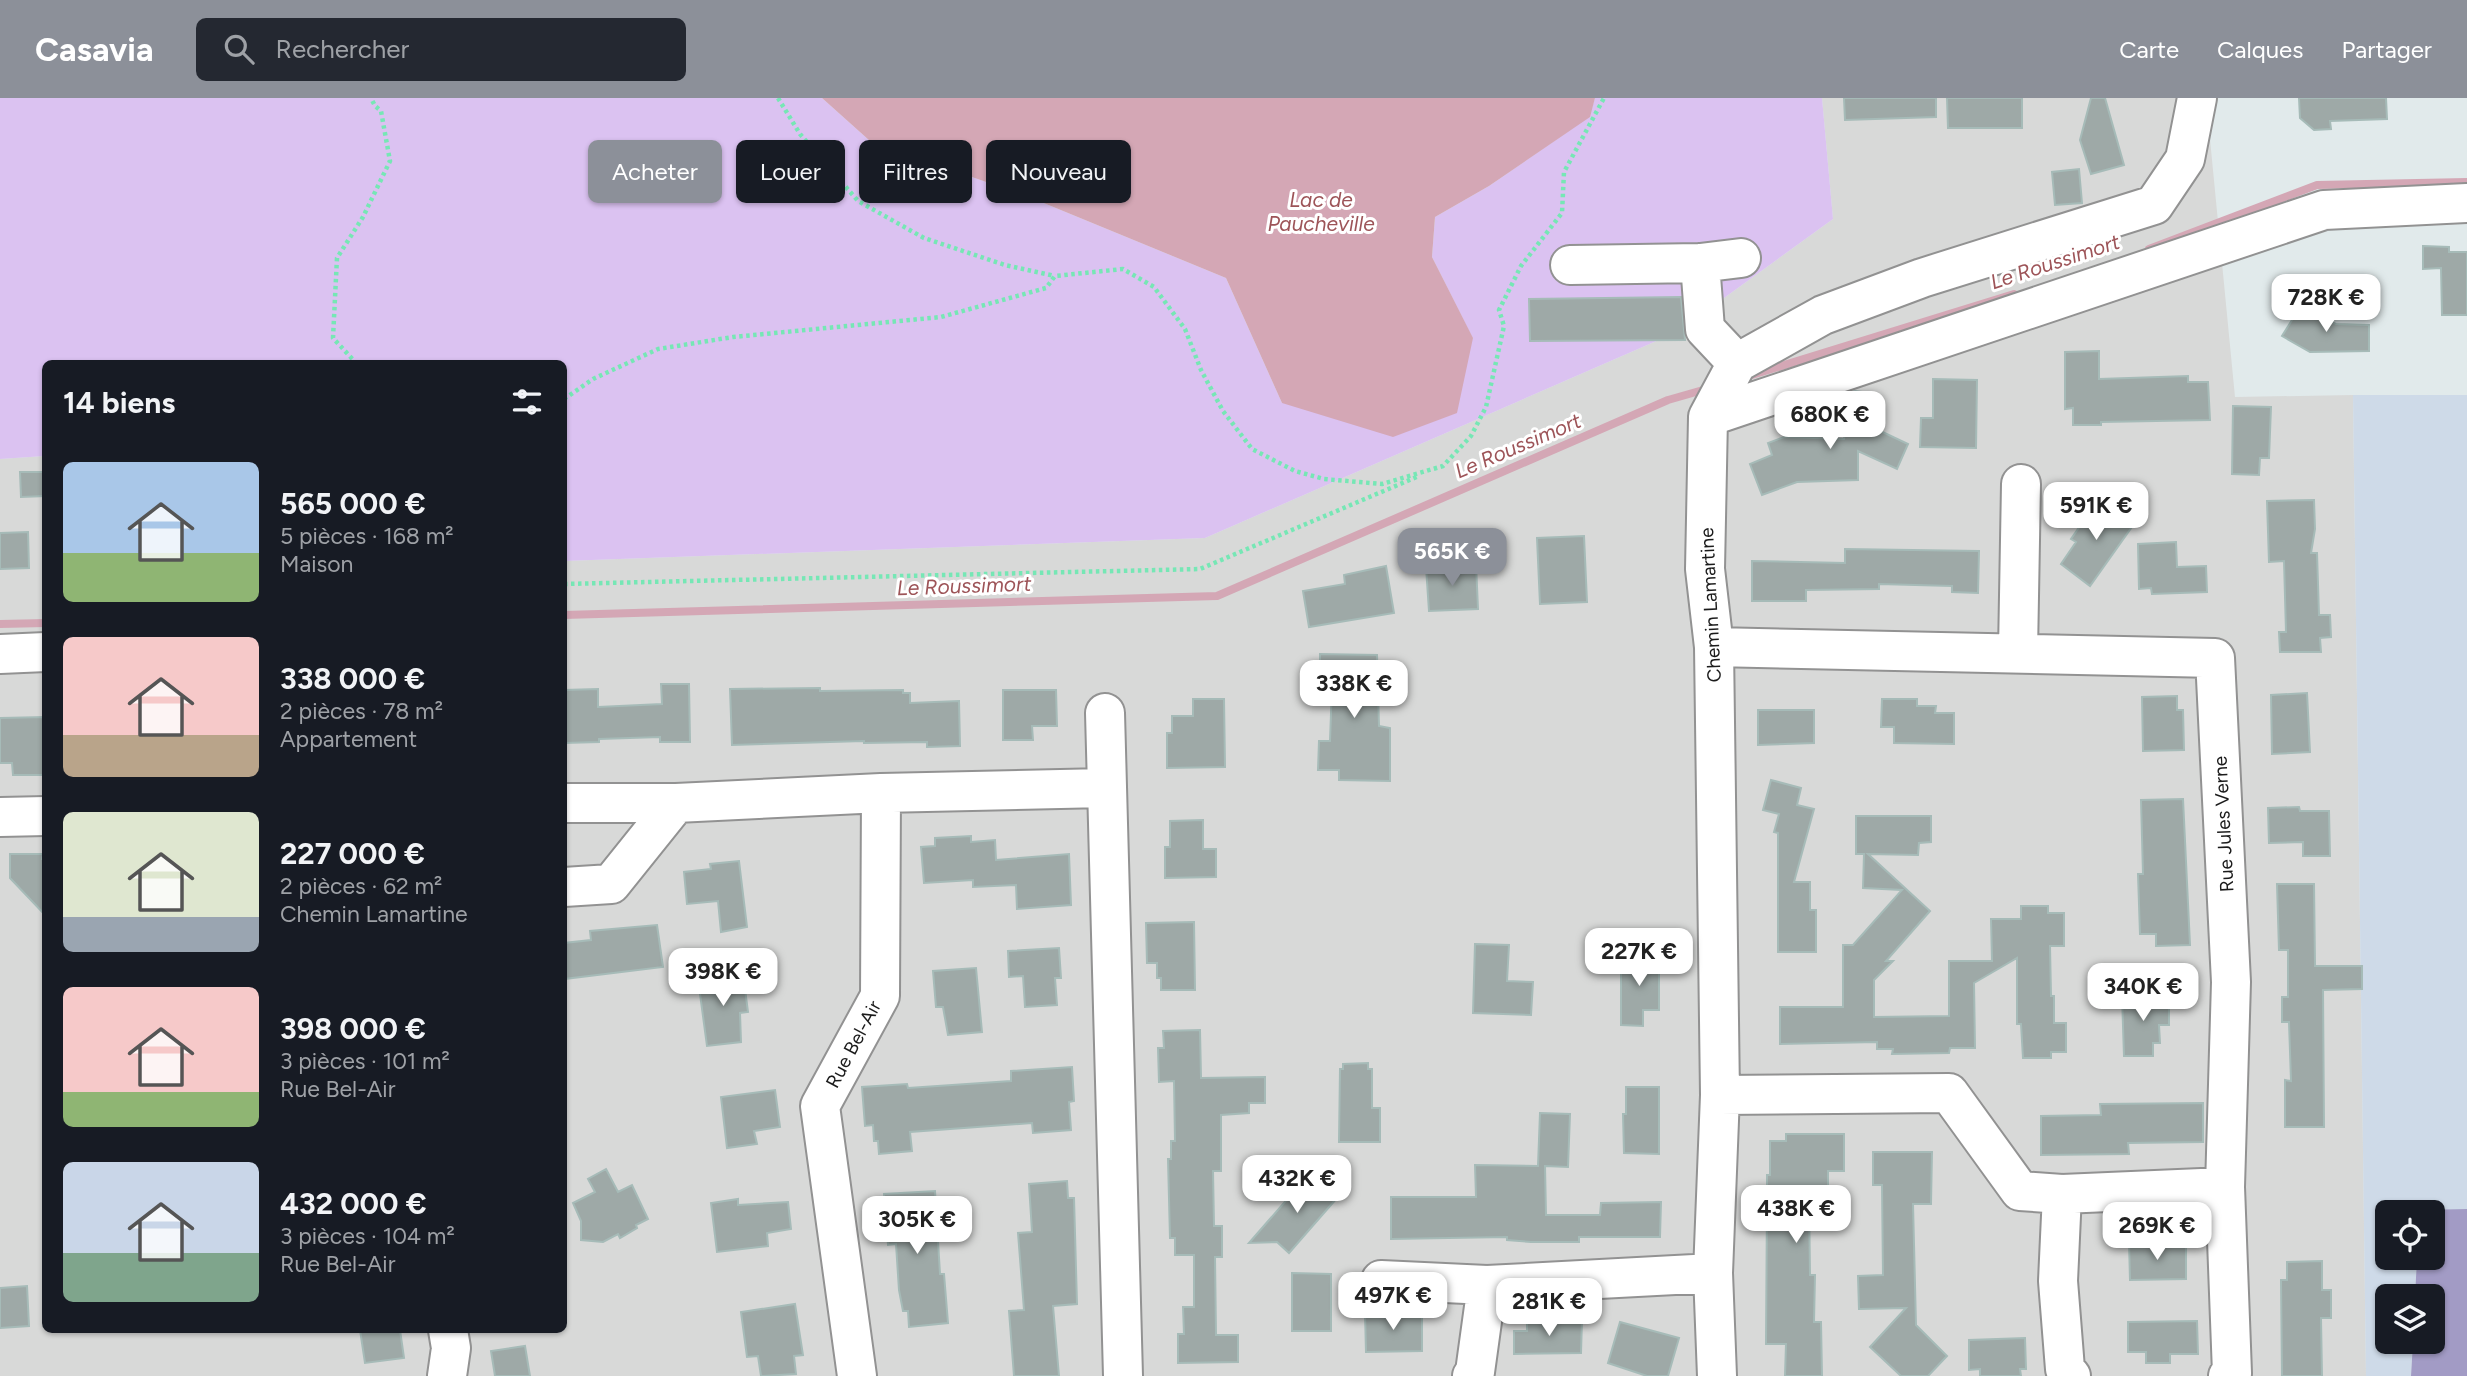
<!DOCTYPE html>
<html lang="fr">
<head>
<meta charset="utf-8">
<style>
	:root { --surface:#171b24; --page:#242831; --text:#f1f3f6; --muted:#9ea1a6; --accent:#8c9099 }
	body { margin:0; font-family:Figtree,sans-serif; background:var(--page); color:var(--text); height:100vh; display:flex; flex-direction:column; font-size:26px; white-space:nowrap }
	* { box-sizing:border-box; margin:0 }
	p { font-size:23px; color:var(--muted) }
	.icon { flex:none; width:38px; height:38px; fill:none; stroke:currentColor; stroke-width:2; stroke-linecap:round; stroke-linejoin:round }
	.map { position:relative; flex:1; overflow:hidden }
	.details { position:absolute; left:42px; top:262px; width:525px; height:973px; display:flex; flex-direction:column; background:var(--surface); border-radius:10px; box-shadow:0 2px 5px #0004 }
	.details>* { flex:none }
	.hud { position:absolute; left:588px; top:42px; width:665px; height:63px; display:flex; gap:14px }
	.tools { position:absolute; left:2375px; top:1102px; display:grid; gap:14px }
	.tools a { display:grid; place-items:center; width:70px; height:70px; border-radius:10px; background:var(--surface); box-shadow:0 2px 5px #0004; font-size:35px }
	.price { position:absolute; translate:-50% -60px; padding:0 16px; border-radius:14px; background:#fff; color:#222; font-size:23px; line-height:46px; filter:drop-shadow(0 2px 4px #0008) }
	.price::after { content:''; position:absolute; left:50%; top:42px; width:21px; height:16px; margin-left:-10px; background:inherit; clip-path:polygon(0 0,100% 0,50% 100%) }
	.price.active { background:var(--accent); color:#fff }
	ul { padding:0; list-style:none }
	li { display:flex; align-items:center; gap:21px; height:175px; padding:0 21px }
	li span { display:grid; place-items:center; flex:none; width:196px; height:140px; border-radius:10px; color:#555 }
	li>.icon { margin-inline-start:auto }
	span .icon { width:84px; height:84px; fill:#fffc; stroke-width:1 }
	li b { font-size:30px }
	h2 { display:flex; justify-content:space-between; align-items:center; height:84px; padding:0 21px; font-size:30px }
	.tag { padding:0 24px; border-radius:10px; background:var(--surface); box-shadow:0 2px 5px #0004; font-size:24px; line-height:63px }
	.tag.active { background:var(--accent); color:#fff }
	header { display:flex; align-items:center; gap:42px; box-sizing:border-box; height:98px; padding:0 35px; background:var(--accent); color:#fff }
	header strong { font-size:33px }
	nav { display:flex; gap:38px; margin-inline-start:auto; font-size:24px }
	.search { width:490px; height:63px; background:var(--page); display:flex; align-items:center; gap:18px; box-sizing:border-box; padding:0 24px; border-radius:10px; color:var(--muted); font-size:26px }
	.map>svg:first-child { display:block }
</style>
</head>
<body>
<header>
<strong>Casavia</strong>
<div class="search"><svg class="icon" aria-label="search" viewBox="0 0 24 24"><circle cx="10" cy="10" r="6"/><path d="M15 15l6 6"/></svg>Rechercher</div>
<nav><a>Carte</a><a>Calques</a><a>Partager</a></nav>
</header>
<div class="map">
<svg width="2467" height="1278" viewBox="0 0 2467 1278">
	<rect width="100%" height="100%" fill="#e1eaeb"/>
	<path fill="#d8d9d8" d="M1822 0H2206L2235 299 2353 297 2366 1278H0V361L45 358 46 1232H564V463L1205 440 1677 234 1833 121Z"/>
	<path fill="#cedae8" d="M2353 297H2467V1111L2387 1115V1160H2417L2415 1199H2387V1244H2413L2411 1278H2366Z"/>
	<path fill="#a29bc5" d="M2467 1111V1278H2411L2413 1244H2432V1199H2415L2417 1160H2432V1115H2420V1112Z"/>
	<path fill="#dbc2f1" d="M0 0H822L870 43 1034 101 1226 180 1282 305 1473 241 1432 159 1435 119 1489 88 1589 19 1595 0H1822L1833 121 1677 234 1205 440 564 463V266H46L45 358 0 361Z"/>
	<path fill="#d4a7b5" d="M822 0H1595L1590 19 1489 88 1435 119 1432 159 1473 240 1457 315 1393 339 1282 305 1226 180 1034 101 870 43Z"/>
	<g fill="none" stroke-linecap="round" stroke-linejoin="round">
		<path stroke="#d4a7b5" stroke-width="8" d="M2149 151 2317 87 2467 84
			M1752 277 2014 196
			M564 517 1217 498 1668 302 1710 290
			M0 526 46 525"/>
	</g>
	<path fill="#9ea9a7" stroke="#a6bbb8" stroke-width="2" d="M1844 0H1936V19L1845 22Z
		M1947 0H2022V30H1948Z
		M2091 0H2105L2124 67 2091 76 2080 42Z
		M2299 0H2386L2387 21 2330 23 2331 31 2314 32 2300 20Z
		M2079 71 2082 105 2055 107 2052 74Z
		M2423 148 2449 149V154H2467V217H2442L2441 170 2423 171Z
		M1681 199 1685 242 1530 243 1529 201Z
		M2302 206 2336 226 2369 227V253L2310 254 2282 238Z
		M2099 253V281L2188 278V284H2208L2210 322 2101 324V327H2073V310L2065 311V254Z
		M1933 281 1977 282 1976 350 1920 349 1921 320H1933Z
		M1855 293 1878 296 1874 330 1908 346 1897 371 1858 353V382L1797 384 1762 397 1750 366 1772 357 1768 345 1784 339 1844 341 1851 294Z
		M2233 308 2271 309 2269 360H2260L2259 377 2232 376Z
		M20 374H46V398L21 399Z
		M2098 402 2134 426 2090 488 2061 466 2076 444 2071 441Z
		M2314 402 2315 431 2311 455H2317L2319 517H2330L2331 539 2320 540 2321 554H2280L2279 534H2286L2284 463 2269 464 2267 403Z
		M28 434 29 470 0 471V435Z
		M1584 438 1587 504 1540 506 1537 440Z
		M2176 444 2177 469 2206 468 2207 494 2152 496 2151 490 2139 491 2138 446Z
		M1845 451 1979 453 1978 495 1952 494V488L1879 486V491L1806 492V503H1752V463L1845 465Z
		M1476 466 1478 511 1429 513 1426 469Z
		M1386 468 1394 515 1309 529 1303 493 1345 486 1344 477Z
		M1320 556 1377 557 1379 628 1390 630V683L1339 682V672H1318L1319 643H1330L1332 588 1320 587Z
		M661 586H689L690 644H660V639L599 641V644L564 645V592L598 591V609L662 606Z
		M820 590V593L903 592V595H910V605L959 603 960 648 927 649V644L864 645V643L732 647 730 591Z
		M1003 592H1056L1057 628H1032L1033 642H1003Z
		M2307 595 2310 654 2272 656 2271 597Z
		M2177 598V612H2183L2184 652 2143 653 2142 599Z
		M1193 601H1224L1225 669 1167 670V635H1172V618H1193Z
		M1882 601H1917V608H1936L1935 615H1954V646L1894 645V629H1881Z
		M1758 612H1814V645L1758 647Z
		M45 619 46 677H13L12 665H0V620Z
		M1771 682 1801 690 1797 707 1814 711 1794 784H1810V812H1816V854H1778V735L1774 734 1779 716 1763 712Z
		M2183 701 2190 847 2156 848V836H2140L2138 776H2143L2141 702Z
		M2299 709 2300 713H2329L2330 758H2303V744L2269 745 2268 710Z
		M1856 718H1931V744L1919 745 1918 757 1868 756 1930 813 1886 863H1893L1874 882V919L1949 918V863H1992L1991 821H2021V808H2048V815H2064V848H2050L2051 898H2054V925H2066V954H2051V960H2023L2021 926H2017V860L1974 885 1975 950H1950L1949 955 1892 956 1893 951H1877V944L1780 946V909H1843V847H1853L1902 792 1863 790 1864 756H1856Z
		M1203 722V751H1216V779L1165 780V749H1170V723Z
		M971 738V744L995 742 996 762 1069 756 1071 807 1017 811 1016 787 973 789V782L924 785 921 749 935 748V740Z
		M10 756H43L42 761H46V818L10 780Z
		M739 763 747 829 721 834 718 803 687 806 684 774 711 771 710 766Z
		M2277 786H2314L2315 868H2362V891L2323 892 2324 1029H2285V982L2291 983 2289 924H2282V899H2288V852H2279Z
		M1194 824 1195 892H1161V880H1157V865H1147L1146 825Z
		M657 827 663 869 564 881V845L591 842 590 833Z
		M1475 846 1509 847 1507 883 1533 884 1531 917 1473 915Z
		M1059 850 1061 880H1055L1057 907 1025 909 1023 878 1009 879 1008 853Z
		M1621 859H1659V912H1643V928L1621 927Z
		M976 870 982 934 948 937 943 909H936L933 873Z
		M743 876 748 914 740 915 741 944 707 948 698 881Z
		M2100 881H2121V903H2099Z
		M2122 898H2169V927H2159L2160 945H2153V958H2124Z
		M1200 932 1201 980 1265 979V1005H1249V1015L1221 1017V1073H1213L1214 1128H1222V1159H1215L1216 1237H1238V1264L1178 1265V1236H1184L1183 1209H1194V1157H1175V1140H1170L1168 1061H1171V1043H1175L1174 983 1159 984 1158 950H1164L1163 933Z
		M1368 965V971H1372V1010H1380V1044H1339L1340 971H1343V966Z
		M1072 969 1074 1003 1069 1004 1071 1032 1033 1035 1032 1025 910 1034 912 1053 879 1056 878 1043H874L873 1027 865 1028 862 989 907 986 908 990 1011 983V973Z
		M1626 989H1659V1056L1624 1055 1623 1016H1626Z
		M775 992 780 1029 754 1033 757 1046 727 1050 721 999Z
		M2203 1005V1044L2128 1045 2129 1056 2041 1057V1018L2101 1017 2100 1006Z
		M1540 1015 1570 1016 1568 1069 1545 1068 1546 1117H1600L1601 1105 1661 1104 1660 1139H1579V1144H1531L1507 1142V1139L1391 1141V1099H1476L1475 1067 1538 1068Z
		M1786 1036H1844V1073H1828V1097H1809L1810 1177H1815L1814 1224H1821L1822 1278H1785L1786 1246H1766L1767 1101V1077H1770V1043H1786Z
		M1873 1054H1932L1931 1106H1913L1916 1227 1947 1258 1928 1278H1901L1870 1249 1906 1210 1859 1211 1858 1178 1883 1177 1882 1087H1873Z
		M606 1071 618 1094 632 1087 648 1121 636 1127 637 1130 620 1140 618 1136 603 1144 581 1142V1123L573 1105 595 1094 588 1081Z
		M1310 1075 1337 1100 1289 1155 1277 1144 1249 1145Z
		M1067 1083 1068 1100H1074L1077 1206 1053 1208 1059 1278H1014L1009 1213 1024 1212 1018 1135 1032 1134 1029 1086Z
		M935 1093 940 1176H944L948 1225 909 1229 908 1213H903L899 1192 896 1146 888 1147 884 1096Z
		M738 1101V1107L788 1104 791 1131 767 1135 768 1148 717 1154 711 1105Z
		M2129 1144H2156V1148H2186V1181L2130 1182Z
		M2322 1163V1192H2331V1220H2321L2322 1278H2282L2281 1182H2287V1164Z
		M1292 1175 1331 1176V1233H1292Z
		M27 1188 29 1228 0 1230V1190Z
		M795 1206 803 1257 794 1258 796 1276 761 1278 758 1258 747 1259 741 1214Z
		M1402 1214V1217H1422V1253L1366 1254 1365 1215Z
		M1582 1222 1581 1255 1514 1256V1233H1527V1223Z
		M2197 1223 2198 1256H2170V1265H2146V1254H2128V1224Z
		M1620 1224 1679 1240 1668 1278H1647L1608 1265Z
		M360 1232H400L404 1260 365 1265Z
		M2025 1240 2026 1271H2020L2021 1278H1980V1271L1969 1272V1242Z
		M525 1248 530 1278H495L491 1253Z"/>
	<g fill="none" stroke-linecap="round" stroke-linejoin="round">
		<defs>
			<path id="minor" d="M1700 165 1705 231 1737 265
				M1570 167 1700 165 1741 160
				M1708 319 2324 112 2467 105
				M1714 549 2215 560 2231 884 2225 1089 2232 1275 2228 1278
				M2018 554 2021 386
				M0 556 46 554
				M1105 615 1123 1278
				M564 705H676L881 695 1105 690
				M0 719 46 718
				M564 789 611 786 676 705
				M1720 997 1949 995 2020 1093 2062 1096 2225 1089
				M2062 1096 2058 1183 2065 1271 2071 1278
				M1381 1182 1487 1187
				M447 1278 451 1250 448 1232
				M857 1278 820 1008 880 898 881 695
				M1472 1278 1475 1274 1487 1187 1713 1175
				M1717 1278 1713 1175 1720 997 1714 549 1705 471 1708 319 1737 265 1823 217 1922 180 2154 107 2185 61 2197 0"/>
		</defs>
		<use href="#minor" stroke="#929292" stroke-width="42"/>
		<path stroke="#76e7b5" stroke-width="4.5" stroke-dasharray="3.5 3.5" stroke-linecap="butt" d="M778 0 800 36 858 103 924 140 1005 167 1055 178
			M357 266 333 240 337 160 363 119 390 63 381 13 375 8 371 0
			M564 301 593 281 658 251 733 239 941 219 1046 190 1055 178 1123 171 1154 189 1185 231 1201 272 1223 313 1252 351 1295 373 1324 381 1382 386 1443 368 1471 338 1486 309 1504 228 1499 212 1521 168 1562 115 1564 74 1604 0
			M564 486 1200 471 1419 378"/>
		<use href="#minor" stroke="#fff" stroke-width="38"/>
	</g>
	<g text-anchor="middle" stroke-width="6" stroke-linejoin="round" paint-order="stroke">
		<g font-size="19" fill="#1b1b1b" stroke="#fff">
			<text transform="translate(1710 507) rotate(-93)" y="7">Chemin Lamartine</text>
			<text transform="translate(2223 726) rotate(-93)" y="7">Rue Jules Verne</text>
			<text transform="translate(853 946) rotate(-62)" y="7">Rue Bel-Air</text>
		</g>
		<g font-size="21" font-style="italic" fill="#9d5458" stroke="#fff">
			<text x="1321" y="109">Lac de<tspan x="1321" dy="24">Paucheville</tspan></text>
			<text transform="translate(2055 164) rotate(-18)" y="7">Le Roussimort</text>
			<text transform="translate(1518 348) rotate(-23)" y="7">Le Roussimort</text>
			<text transform="translate(964 488) rotate(-2)" y="7">Le Roussimort</text>
		</g>
	</g>
</svg>
<div class="tools">
<a><svg class="icon" aria-label="locate" viewBox="0 0 24 24"><circle cx="12" cy="12" r="6"/><path d="M12 2v4M12 18v4M2 12h4M18 12h4"/></svg></a>
<a><svg class="icon" aria-label="layers" viewBox="0 0 24 24"><path d="M12 4l9 5-9 5-9-5zM3 14l9 5 9-5"/></svg></a>
</div>
<b class="price" style="left:2326px;top:236px">728K €</b>
<b class="price" style="left:1830px;top:353px">680K €</b>
<b class="price" style="left:2096px;top:444px">591K €</b>
<b class="price active" style="left:1452px;top:490px">565K €</b>
<b class="price" style="left:1354px;top:622px">338K €</b>
<b class="price" style="left:1639px;top:890px">227K €</b>
<b class="price" style="left:723px;top:910px">398K €</b>
<b class="price" style="left:2143px;top:925px">340K €</b>
<b class="price" style="left:1297px;top:1117px">432K €</b>
<b class="price" style="left:1796px;top:1147px">438K €</b>
<b class="price" style="left:917px;top:1158px">305K €</b>
<b class="price" style="left:2157px;top:1164px">269K €</b>
<b class="price" style="left:1393px;top:1234px">497K €</b>
<b class="price" style="left:1549px;top:1240px">281K €</b>
<div class="hud">
<a class="tag active">Acheter</a>
<a class="tag">Louer</a>
<a class="tag">Filtres</a>
<a class="tag">Nouveau</a>
</div>
<section class="details">
<h2>14 biens<svg class="icon" aria-label="filters" viewBox="0 0 24 24"><path d="M4 7h16M4 17h16"/><circle cx="9" cy="7" r="2"/><circle cx="15" cy="17" r="2"/></svg></h2>
<ul>
<li><span style="background:linear-gradient(#a9c7e8 65%,#8fb573 0)"><svg class="icon" aria-label="home" viewBox="0 0 24 24"><path d="M3 11l9-7 9 7M6 9v11h12V9"/></svg></span><div><b>565 000 €</b><p>5 pièces · 168 m²</p><p>Maison</p></div></li>
<li><span style="background:linear-gradient(#f6c9c9 70%,#b9a48a 0)"><svg class="icon" aria-label="home" viewBox="0 0 24 24"><path d="M3 11l9-7 9 7M6 9v11h12V9"/></svg></span><div><b>338 000 €</b><p>2 pièces · 78 m²</p><p>Appartement</p></div></li>
<li><span style="background:linear-gradient(#dfe7d0 75%,#9aa5b1 0)"><svg class="icon" aria-label="home" viewBox="0 0 24 24"><path d="M3 11l9-7 9 7M6 9v11h12V9"/></svg></span><div><b>227 000 €</b><p>2 pièces · 62 m²</p><p>Chemin Lamartine</p></div></li>
<li><span style="background:linear-gradient(#f6c9c9 75%,#8fb573 0)"><svg class="icon" aria-label="home" viewBox="0 0 24 24"><path d="M3 11l9-7 9 7M6 9v11h12V9"/></svg></span><div><b>398 000 €</b><p>3 pièces · 101 m²</p><p>Rue Bel-Air</p></div></li>
<li><span style="background:linear-gradient(#c9d6e8 65%,#7fa58c 0)"><svg class="icon" aria-label="home" viewBox="0 0 24 24"><path d="M3 11l9-7 9 7M6 9v11h12V9"/></svg></span><div><b>432 000 €</b><p>3 pièces · 104 m²</p><p>Rue Bel-Air</p></div></li>
</ul>
</section>
</div>
</body>
</html>
